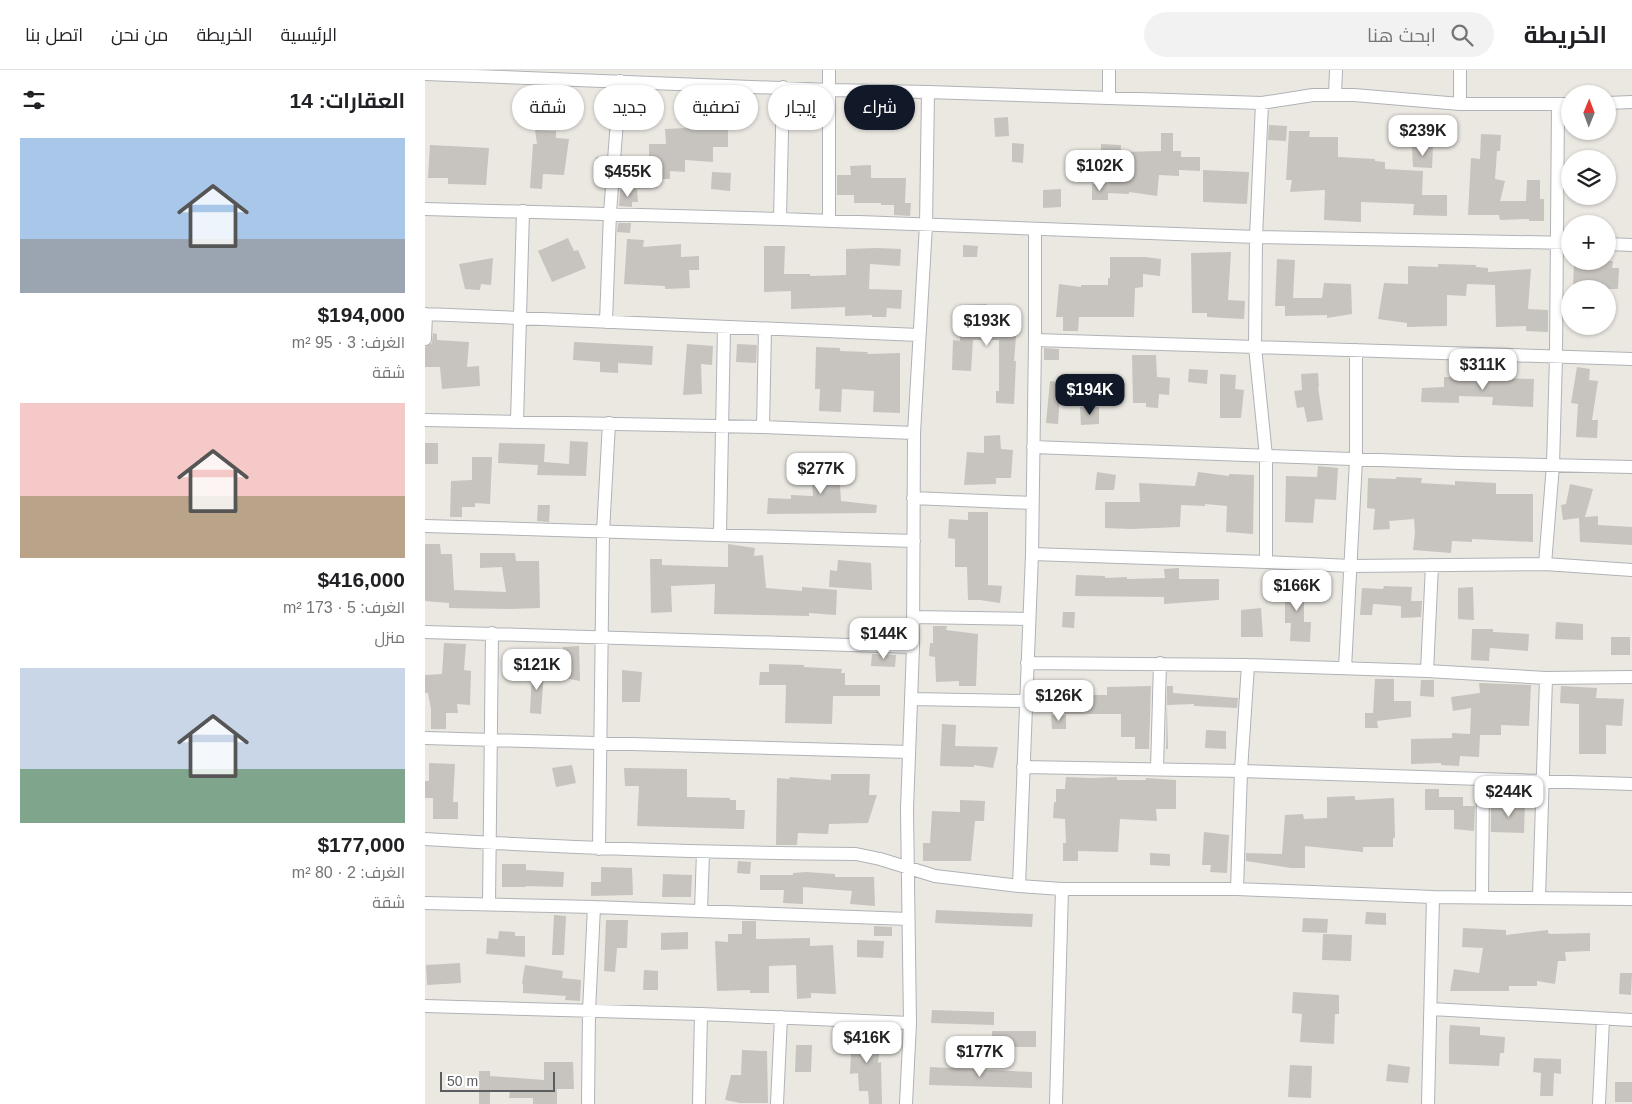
<!DOCTYPE html>
<html lang="ar">
<head>
<meta charset="utf-8">
<style>
	:root { --surface:#fff; --page:#f2f2f2; --text:#202124; --muted:#757577; --line:#e0e0e0; --accent:#111827 }
	body { margin:0; font-family:Arial,Cairo,sans-serif; background:var(--page); color:var(--text); direction:rtl; height:100vh; display:flex; flex-direction:column; font-size:19px; white-space:nowrap }
	* { box-sizing:border-box; margin:0 }
	p { font-size:16px; color:var(--muted) }
	.icon { flex:none; width:28px; height:28px; fill:none; stroke:currentColor; stroke-width:2; stroke-linecap:round; stroke-linejoin:round }
	.map { position:relative; flex:1; overflow:hidden; direction:ltr }
	.panel { display:flex; flex-direction:column; background:var(--surface); width:425px }
	.panel>* { flex:none }
	.hud { position:absolute; left:15px; top:15px; width:475px; height:45px; direction:rtl; display:flex; gap:10px }
	.needle { width:32px; rotate:1deg }
	.fabs { position:absolute; left:1136px; top:15px; display:grid; gap:10px }
	.fabs a { display:grid; place-items:center; width:55px; height:55px; border-radius:50%; background:var(--surface); box-shadow:0 1px 4px #0004; font-size:25px }
	.scale { position:absolute; left:15px; bottom:12px; width:115px; box-sizing:border-box; padding-left:5px; border:2px solid #5a5e61; border-top:0; font-size:14px; line-height:18px; white-space:nowrap; color:#5a5e61; -webkit-text-stroke:4px #fff; paint-order:stroke }
	.price { position:absolute; translate:-50% -42px; padding:0 11px; border-radius:10px; background:#fff; color:#222; font-size:16px; line-height:32px; filter:drop-shadow(0 1px 2px #0008) }
	.price::after { content:''; position:absolute; left:50%; top:30px; width:15px; height:11px; margin-left:-8px; background:inherit; clip-path:polygon(0 0,100% 0,50% 100%) }
	.price.current { background:var(--accent); color:#fff }
	ul { padding:0; list-style:none }
	li { display:grid; align-content:center; gap:10px; height:265px; padding:0 20px }
	li span { display:grid; place-items:center; height:155px; border-radius:0px; color:#555 }
	li>.icon { margin-inline-start:auto }
	span .icon { width:90px; height:90px; fill:#fffc; stroke-width:1 }
	li b { font-size:21px }
	h2 { display:flex; justify-content:space-between; align-items:center; height:60px; padding:0 20px; font-size:21px }
	.tag { padding:0 18px; border-radius:22px; background:var(--surface); box-shadow:0 1px 4px #0004; font-size:18px; line-height:45px }
	.tag.current { background:var(--accent); color:#fff }
	header { display:flex; align-items:center; gap:30px; box-sizing:border-box; height:70px; padding:0 25px; background:var(--surface); border-bottom:1px solid var(--line) }
	header strong { font-size:24px }
	nav { display:flex; gap:28px; margin-inline-start:auto; font-size:18px }
	.search { width:350px; height:45px; background:var(--page); display:flex; align-items:center; gap:12px; box-sizing:border-box; padding:0 18px; border-radius:28px; color:var(--muted); font-size:19px }
	main { display:flex; flex:1; min-height:0 }
	.map>svg:first-child { display:block }
</style>
</head>
<body>
<header>
<strong>الخريطة</strong>
<div class="search"><svg class="icon" aria-label="search" viewBox="0 0 24 24"><circle cx="10" cy="10" r="6"/><path d="M15 15l6 6"/></svg>ابحث هنا</div>
<nav><a>الرئيسية</a><a>الخريطة</a><a>من نحن</a><a>اتصل بنا</a></nav>
</header>
<main>
<div class="map">
<svg width="1207" height="1034" viewBox="0 0 1207 1034">
	<rect width="100%" height="100%" fill="#ebe8e2"/>
	<path fill="#c7c3be" d="M583 47 584 66 570 67 569 48Z
		M844 55 862 56 861 71 843 70Z
		M262 56 278 57V59L303 60V77H288V92L260 90V102L245 101V109H232V118L205 119 206 95H224V74H241L240 59 262 58Z
		M110 60 131 61V68L144 69 139 105 118 104 117 119 105 118 108 74H112Z
		M864 61H885L884 67H913V87L950 89V91L960 92V99L998 101 997 125H1022V146L988 145 989 134 936 132V152L899 150 900 120 865 122 867 110H861Z
		M736 63H748V81H756V87H775V101L754 100V106L734 105 732 126 704 122V124L683 123 684 98 668 97V83L676 84V74L696 75V82L736 81Z
		M1056 64 1076 65 1075 81H1072L1070 109 1080 111 1075 131H1101L1102 110H1115V129H1119V151H1104V149L1075 150 1074 145H1043L1046 88 1055 89Z
		M587 73 599 74 598 93 587 92Z
		M5 75 64 78 61 115 23 114V108H3Z
		M1008 76 1007 98 988 97 987 77Z
		M171 87H181L180 107H170Z
		M446 95V108H481L480 133H486L485 146 469 145V135H456V133H429V125H412V105H426L425 96Z
		M778 100 824 102 822 134 778 132Z
		M287 102 306 103 305 121 286 119Z
		M683 113V130H667V114Z
		M212 119 213 132H207V137L194 136 195 120Z
		M636 119V137L618 138V120Z
		M193 153H206L205 163 192 162Z
		M143 168 149 181 153 180 161 198 127 212 113 181Z
		M202 169 219 170 218 177 256 174V187L274 186V200H264L265 218 240 219V216L199 214Z
		M538 175 553 176 552 187H538Z
		M339 176H360L359 204H385V206L421 205V179L452 178 476 179 475 196 445 194 444 219 477 220 476 239 462 238 461 247H447V245L420 246V237L366 239V221L339 222Z
		M806 182 803 230 820 231 819 249 782 247V243H767L766 183Z
		M685 187H720L736 189 735 206 718 204V217L710 218 709 247H654L653 261H638V247H631L634 214 656 217V215H683V208H685Z
		M68 188 66 215 56 214 55 220 40 219 34 194Z
		M852 189 870 190 868 228H897L899 213 926 214 927 244 902 248V245L860 246V236H850Z
		M1149 191H1188L1187 198H1194L1193 219H1148Z
		M1013 194 1051 195V197L1063 198V202L1106 199 1103 239 1123 240V262L1101 261V256L1071 257 1070 215 1042 214 1041 226 1022 225V256L982 257V253L953 249 959 213 983 214V196L1013 197Z
		M562 234 561 253 592 255 589 291H591L589 334 571 333V321H574V270H548L546 301 527 300 528 270 535 271 534 235Z
		M8 263 12 264V270L44 272 42 297 54 296 55 316 17 319 15 297H0V277L7 273Z
		M149 272 228 276 227 295 193 293V303L175 302V292L148 290Z
		M262 274 288 276 287 295 276 294 277 324 258 325Z
		M312 274 332 275 331 293 311 292Z
		M391 277 415 278V281L443 282 442 284 475 283V343L448 342 449 321 417 319 416 342 394 341 395 319H390Z
		M619 278 634 279V290H619Z
		M707 285H731L732 307 745 308 744 325 734 324 733 338 721 337V333H708Z
		M1152 297 1165 299 1164 310 1173 311 1167 350H1173L1172 368 1151 367 1153 334 1146 333Z
		M764 299 783 300 782 314 763 312Z
		M893 303 894 317H893L898 350 882 352 879 337 872 338 869 321 877 320 876 304Z
		M795 304 811 305 810 319 819 320 816 348H795Z
		M1019 307 1109 309 1108 337 1067 335 1068 327 1034 326V333L996 332 997 318 1019 317Z
		M625 311 636 312 633 354 621 353Z
		M655 337H674V354L656 355Z
		M575 365 576 379 588 380 586 408H571V414L539 415 542 382 559 383V366Z
		M145 371 163 372 161 406 112 405 113 395 73 393 74 373 120 374 119 392 144 394Z
		M0 373H13V394H0Z
		M47 387H67L65 434 50 433V437H37V447H25L26 411 47 410Z
		M398 387H415L416 398H414L416 431 452 435 451 443 342 444 343 428 366 429V425L388 426 387 414H389L391 389 398 390Z
		M893 396 913 398 911 430 890 429 888 453 860 452 861 406 892 407Z
		M672 402 691 405 689 420H670Z
		M773 402 804 406V404L829 405 828 464 801 462 802 436 780 434V436L756 435 755 457 706 459 680 458V432H715L714 413 770 416Z
		M971 407 997 408 996 413 1030 415V411L1071 413V424H1108V472L1047 469V472L1027 471 1026 483 988 480 990 463 989 449 964 451 965 459 948 460 950 439 942 438 943 408 971 409Z
		M1145 414 1168 419 1160 447 1173 446V455L1207 457V475L1155 472 1154 448 1138 450 1136 435 1141 434Z
		M113 435H125L124 452 112 451Z
		M543 442H563V515L577 516 575 533 555 530H543L542 497H530V469L523 468 524 449 543 450Z
		M0 474H15L16 484H27L29 520 81 522 77 497 55 498V483H90L91 491H114L115 538 84 539 24 538V533L0 531Z
		M303 474 330 478 329 486 338 485 341 518 377 521V517L412 520 411 545 384 543V546L289 544 290 514 246 516 247 542 226 543 225 489H237V495L303 497Z
		M413 490 446 493 447 520 404 517 405 500 412 501Z
		M754 498V509H794V530L739 534V527L650 526 651 505 680 506V508L702 507V509L740 508 739 499Z
		M860 512H879V552H886L885 572 865 571 866 553H860Z
		M959 516 987 517 986 531H997L996 547 976 548V536L948 534 947 545H935L937 518 958 519Z
		M1048 517 1049 550 1033 549V518Z
		M836 538 838 567H816V540Z
		M638 542H650L649 558 637 557Z
		M1131 552 1158 554V570L1130 569Z
		M508 556H522L521 560 553 564 551 616H534V611L511 612 510 587 504 586 505 573H508Z
		M1047 559H1068V562L1104 564 1103 581 1065 578 1064 591 1046 590Z
		M1186 567H1205V585H1186Z
		M19 573 41 574 39 600 46 601 45 635 32 634 33 643H21V659H6V639L3 623H0V605L17 604Z
		M154 576 155 611 134 607 135 588H139L138 577Z
		M447 584 471 585 470 597 446 596Z
		M344 594 379 595V597L417 599 416 603H420V615H455V626H408L407 654 360 653 361 615H334L335 602H344Z
		M107 600H119L116 644 105 643Z
		M197 600 217 602 215 632H197Z
		M950 609H969V631H986V647L952 651 953 658H940V643H948Z
		M996 610H1009V627L995 626Z
		M643 613H657V625H682V617L726 616 724 679H710V667H696V644H633V614H643Z
		M1054 613 1106 615 1104 656 1076 655V665H1055L1054 687 1035 686 1034 696 1016 695V693L986 694V669L1027 668V663L1045 664 1046 638 1028 641 1026 627 1055 623Z
		M742 616H748V623L813 628 812 638 769 636V634L742 635 743 679H741Z
		M1136 616 1172 618 1171 628 1199 629 1197 656 1181 655V684H1154V634L1135 633Z
		M626 645H641V659H627Z
		M517 654 531 655 530 676 573 677 568 698 549 695V697L515 696Z
		M781 660 801 661V679L780 678Z
		M4 693 30 694 28 732H33V749H8V728H0V711H4Z
		M147 695 151 713 131 717 127 698Z
		M199 698 262 699V727L305 728V730H311V740H320L319 759 212 756 214 716H200Z
		M406 704H445L444 725H452L443 753 404 754 403 764 373 763 372 775H351L352 708 365 709 364 707 406 710Z
		M641 707 667 708 692 707V710H721V708L751 710V739H731L732 751 695 749 693 782 653 781V791H638V773H641L640 749 628 748 629 732H631V719H640Z
		M1000 719H1014V727H1038V736H1050L1049 761 1029 759V740H1000Z
		M930 726V730L969 728 970 768H968V777H938V782L880 776V798H866L821 791V783L857 784 860 745 878 744 879 749 902 748V727Z
		M535 730 560 731 559 751H550L546 791H498V773H505L507 741 535 742Z
		M1083 732H1100L1099 763 1066 762V737H1083Z
		M779 762 804 765 802 803 785 802 786 795H777Z
		M725 783 745 784V796L725 795Z
		M313 791 326 792 325 804 312 803Z
		M77 794H101V800L139 802 138 817 101 816V817H77Z
		M176 797 207 798 208 825 166 826V812H176Z
		M381 802 410 804V807H449L450 836 425 834 427 821 378 817V834L358 833 359 820H335V805H368V803Z
		M238 804 267 805 266 827H237Z
		M511 840 608 844 607 857 510 853Z
		M941 842 961 843V855L940 854Z
		M129 845 141 846 139 885H127Z
		M878 848 903 849 902 863 877 862Z
		M181 850H203L202 878H192L190 902 179 901Z
		M317 851H331V869L385 868V876L408 875 411 924 386 923V928L372 929 371 895 344 896V923H325V920L292 921 290 871 303 872V864H317Z
		M449 856 467 857V866H449Z
		M1038 858 1081 860V865L1123 860V863L1126 864 1165 863V881L1140 882 1141 891H1133L1130 914 1112 911V916H1084V921H1025L1029 899 1054 903 1058 878 1037 877Z
		M74 861 90 862V866H100V887L61 884 62 868 73 869Z
		M263 862V879L236 880V863Z
		M898 864 927 865 926 891 897 890Z
		M432 870 459 871 458 888 432 887Z
		M35 893 36 913 2 915 1 895Z
		M100 895 138 901 137 908 156 910 155 931 140 930 141 926 98 923V914L97 913Z
		M219 900 233 901V920H218Z
		M1195 903H1207L1206 925 1194 924Z
		M868 922 914 925V944H910L909 974 875 972 877 944 867 943Z
		M507 940 569 942V955L506 953Z
		M1025 955 1055 957V965L1080 967 1079 983H1075L1074 996 1024 994V967Z
		M429 961 456 963 453 993 456 992 457 1034H444L443 1021H434L433 1003 425 1004 427 965H429Z
		M567 961H611V977H567Z
		M371 975H387L386 1002H370Z
		M317 980 342 981 343 1033H315L300 1030 306 1005H316Z
		M1109 988 1136 989V1004L1129 1003 1128 1026H1115L1116 1003 1108 1002Z
		M119 992H148L149 1019H132V1034H108V1028H84L85 1021H65V1034H54V1001H65V1006L119 1010Z
		M963 994 985 997 983 1013 961 1011Z
		M865 995 887 996 886 1028 863 1027Z
		M505 997 607 1002V1018L504 1015Z
		M1190 1012H1207V1032H1190Z"/>
	<g fill="none" stroke-linecap="round" stroke-linejoin="round">
		<defs>
			<path id="minor" d="M0 4 405 20 503 22 837 33 888 25H929L1035 34H1145
				M910 25 911 0
				M684 28V0
				M1182 33 1207 32
				M1035 34V0
				M0 139 355 149 831 167 1145 173
				M355 149 358 17
				M404 151V0
				M610 159V270L1207 289
				M1182 174 1207 175
				M0 244 494 265
				M181 252 185 143 195 11
				M0 269 1 244
				M0 350 338 357 489 363
				M92 352 98 141
				M338 357 340 259
				M608 377 1035 393 1207 397
				M488 428 607 433
				M0 456 489 471
				M295 464 299 257
				M607 484 841 492V386L830 277 831 167 837 33
				M841 492 926 496 1120 494 1207 500
				M1120 494 1128 395 1131 286 1133 34
				M489 547 604 549
				M0 562 488 577
				M602 593 823 595 1002 601 1121 608 1207 607
				M920 598 931 390V280
				M1002 601 1007 495
				M486 629 600 631
				M0 668 484 682
				M598 697 816 701 1207 714
				M732 699 735 593
				M0 769C144 778 287 783 431 784L455 789 510 806 594 816 637 819H812L1008 827 1207 829
				M174 779 178 462 184 353
				M594 816 607 484 610 270
				M812 819 816 701 823 595
				M1057 827 1058 709
				M1114 827 1121 608
				M0 833 169 837 483 849
				M64 834 67 563
				M276 841 278 782
				M0 936 276 944 485 953
				M1006 939 1207 950
				M163 1034 164 941 169 837
				M274 1034 276 944
				M352 1034 356 947
				M481 1034 485 953 482 739 488 577 489 363 501 155 503 22
				M631 1034 637 819
				M1003 1034 1008 827
				M1174 1034 1178 949"/>
		</defs>
		<use href="#minor" stroke="#afb3b6" stroke-width="14"/>
		<use href="#minor" stroke="#fff" stroke-width="12"/>
	</g>
</svg>
<div class="fabs">
<a><svg class="needle" viewBox="-14 -14 28 28"><path d="M0-13l5 13h-10z" fill="#e53935"/><path d="M0 13l5-13h-10z" fill="#757577"/></svg></a>
<a><svg class="icon" aria-label="layers" viewBox="0 0 24 24"><path d="M12 4l9 5-9 5-9-5zM3 14l9 5 9-5"/></svg></a>
<a>+</a>
<a>−</a>
</div>
<div class="scale">50 m</div>
<b class="price" style="left:998px;top:87px">$239K</b>
<b class="price" style="left:675px;top:122px">$102K</b>
<b class="price" style="left:203px;top:128px">$455K</b>
<b class="price" style="left:562px;top:277px">$193K</b>
<b class="price" style="left:1058px;top:321px">$311K</b>
<b class="price current" style="left:665px;top:346px">$194K</b>
<b class="price" style="left:396px;top:425px">$277K</b>
<b class="price" style="left:872px;top:542px">$166K</b>
<b class="price" style="left:459px;top:590px">$144K</b>
<b class="price" style="left:112px;top:621px">$121K</b>
<b class="price" style="left:634px;top:652px">$126K</b>
<b class="price" style="left:1084px;top:748px">$244K</b>
<b class="price" style="left:442px;top:994px">$416K</b>
<b class="price" style="left:555px;top:1008px">$177K</b>
<div class="hud">
<a class="tag current">شراء</a>
<a class="tag">إيجار</a>
<a class="tag">تصفية</a>
<a class="tag">جديد</a>
<a class="tag">شقة</a>
</div>
</div>
<section class="panel">
<h2>العقارات: 14<svg class="icon" aria-label="filters" viewBox="0 0 24 24"><path d="M4 7h16M4 17h16"/><circle cx="9" cy="7" r="2"/><circle cx="15" cy="17" r="2"/></svg></h2>
<ul>
<li><span style="background:linear-gradient(#a9c7e8 65%,#9aa5b1 0)"><svg class="icon" aria-label="home" viewBox="0 0 24 24"><path d="M3 11l9-7 9 7M6 9v11h12V9"/></svg></span><div><b>$194,000</b><p>الغرف: 3 · 95 m²</p><p>شقة</p></div></li>
<li><span style="background:linear-gradient(#f6c9c9 60%,#b9a48a 0)"><svg class="icon" aria-label="home" viewBox="0 0 24 24"><path d="M3 11l9-7 9 7M6 9v11h12V9"/></svg></span><div><b>$416,000</b><p>الغرف: 5 · 173 m²</p><p>منزل</p></div></li>
<li><span style="background:linear-gradient(#c9d6e8 65%,#7fa58c 0)"><svg class="icon" aria-label="home" viewBox="0 0 24 24"><path d="M3 11l9-7 9 7M6 9v11h12V9"/></svg></span><div><b>$177,000</b><p>الغرف: 2 · 80 m²</p><p>شقة</p></div></li>
</ul>
</section>
</main>
</body>
</html>
